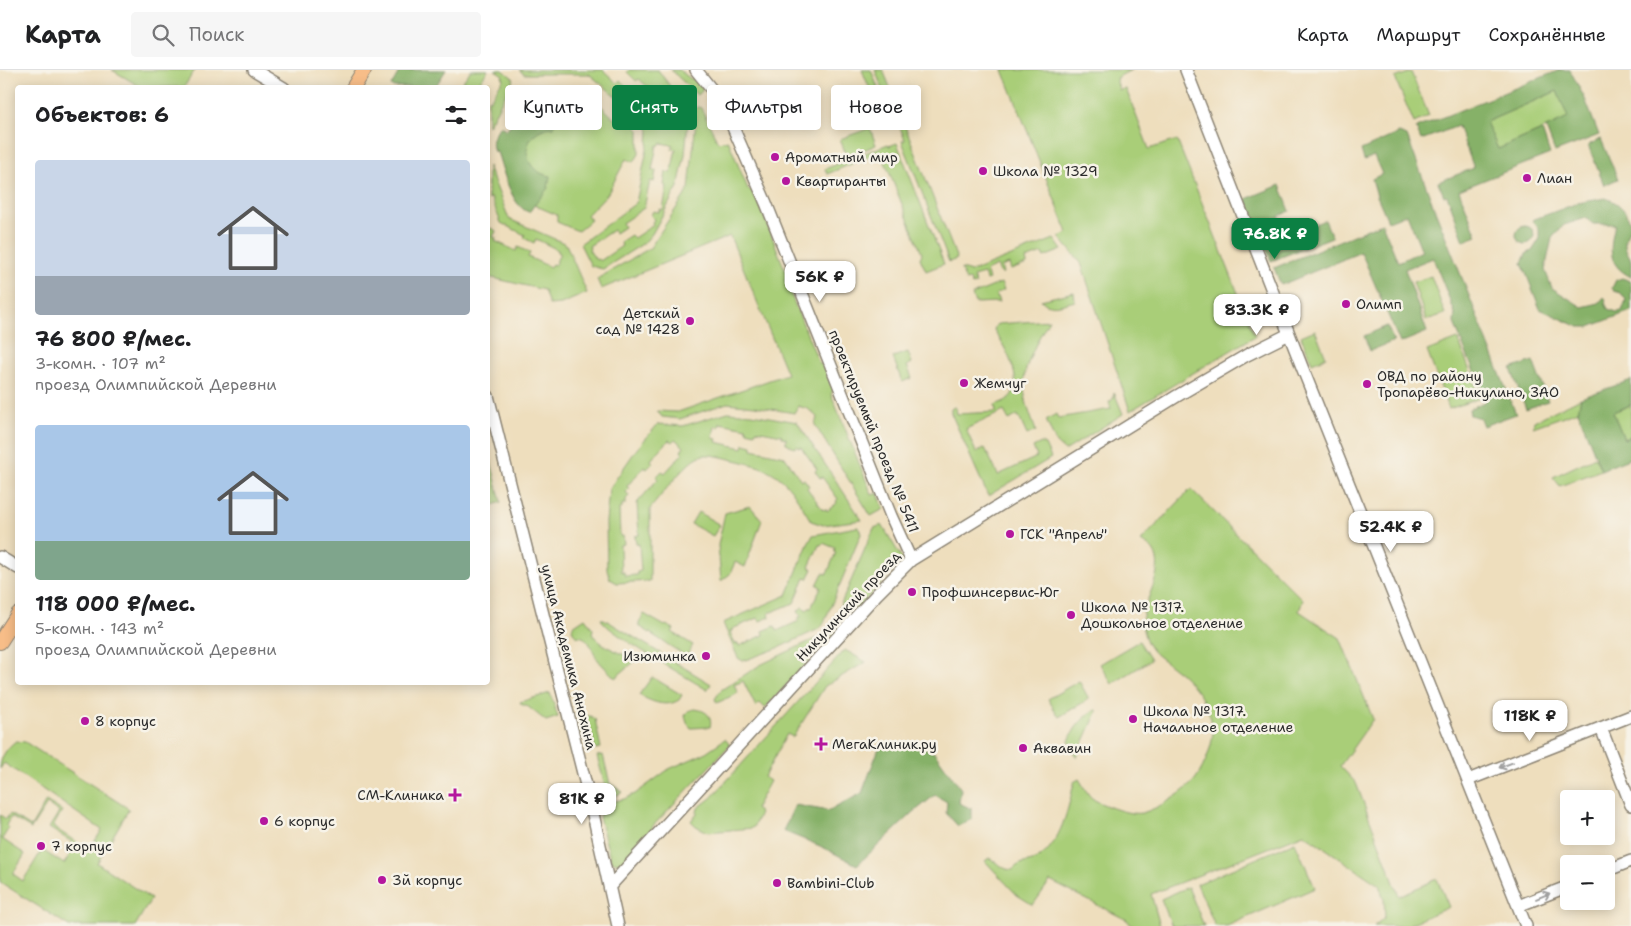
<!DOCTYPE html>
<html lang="ru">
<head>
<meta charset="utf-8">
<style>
	:root { --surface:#fff; --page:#f6f6f6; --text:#202124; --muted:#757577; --line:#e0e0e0; --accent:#0b8043 }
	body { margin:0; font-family:"Shantell Sans",sans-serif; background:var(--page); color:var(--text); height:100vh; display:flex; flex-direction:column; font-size:19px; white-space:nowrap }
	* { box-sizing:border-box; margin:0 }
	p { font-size:16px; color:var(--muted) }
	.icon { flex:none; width:28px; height:28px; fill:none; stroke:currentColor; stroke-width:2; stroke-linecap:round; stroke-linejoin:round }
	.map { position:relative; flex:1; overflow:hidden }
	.side { position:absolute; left:15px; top:15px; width:475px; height:600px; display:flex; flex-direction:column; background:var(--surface); border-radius:5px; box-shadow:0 2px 12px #0003 }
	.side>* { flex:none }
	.hud { position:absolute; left:505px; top:15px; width:475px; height:45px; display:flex; gap:10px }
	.controls { position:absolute; left:1560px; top:720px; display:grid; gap:10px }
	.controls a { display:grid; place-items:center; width:55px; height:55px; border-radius:5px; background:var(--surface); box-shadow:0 2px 12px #0003; font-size:25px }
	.price { position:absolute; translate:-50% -42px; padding:0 11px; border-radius:10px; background:#fff; color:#222; font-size:16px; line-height:32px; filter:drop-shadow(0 1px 2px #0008) }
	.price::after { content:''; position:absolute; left:50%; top:30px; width:15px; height:11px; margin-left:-8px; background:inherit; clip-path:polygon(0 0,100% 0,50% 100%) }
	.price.selected { background:var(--accent); color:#fff }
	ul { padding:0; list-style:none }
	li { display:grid; align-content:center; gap:10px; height:265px; padding:0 20px }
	li span { display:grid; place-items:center; height:155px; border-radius:5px; color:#555 }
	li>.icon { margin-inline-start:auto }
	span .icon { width:90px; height:90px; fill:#fffc; stroke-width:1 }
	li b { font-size:21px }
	h2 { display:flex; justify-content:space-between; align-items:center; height:60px; padding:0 20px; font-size:21px }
	.tag { padding:0 18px; border-radius:5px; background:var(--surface); box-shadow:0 2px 12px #0003; font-size:18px; line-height:45px }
	.tag.selected { background:var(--accent); color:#fff }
	header { display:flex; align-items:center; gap:30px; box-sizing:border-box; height:70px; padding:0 25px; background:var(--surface); border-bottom:1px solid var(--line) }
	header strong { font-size:24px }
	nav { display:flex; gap:28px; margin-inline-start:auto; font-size:18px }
	.search { width:350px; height:45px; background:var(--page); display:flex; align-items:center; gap:12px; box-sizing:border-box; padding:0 18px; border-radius:5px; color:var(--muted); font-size:19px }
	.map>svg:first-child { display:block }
</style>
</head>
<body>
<header>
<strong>Карта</strong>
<div class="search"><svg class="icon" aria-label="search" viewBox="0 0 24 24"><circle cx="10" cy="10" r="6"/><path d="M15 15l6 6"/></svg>Поиск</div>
<nav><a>Карта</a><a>Маршрут</a><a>Сохранённые</a></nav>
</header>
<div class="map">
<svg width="1631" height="856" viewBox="0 0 1631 856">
	<rect width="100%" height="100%" fill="#f7f3e8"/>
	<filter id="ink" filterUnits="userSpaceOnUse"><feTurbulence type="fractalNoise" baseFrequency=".02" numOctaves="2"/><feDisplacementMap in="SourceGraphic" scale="10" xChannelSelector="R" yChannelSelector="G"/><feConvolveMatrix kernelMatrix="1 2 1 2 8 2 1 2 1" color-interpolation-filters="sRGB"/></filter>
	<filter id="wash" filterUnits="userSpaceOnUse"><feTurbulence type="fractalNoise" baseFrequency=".0096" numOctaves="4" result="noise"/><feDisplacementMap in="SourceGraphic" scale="20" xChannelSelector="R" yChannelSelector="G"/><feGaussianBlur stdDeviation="1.12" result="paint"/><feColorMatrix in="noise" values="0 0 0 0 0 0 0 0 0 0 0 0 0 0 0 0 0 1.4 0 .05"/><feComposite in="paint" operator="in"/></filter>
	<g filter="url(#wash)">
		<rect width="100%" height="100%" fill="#eedebd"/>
		<path fill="#a9ce78" stroke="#6a7c52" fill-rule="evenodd" d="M112 0H195L184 17H141Z
			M471 0H488L476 17H459Z
			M495 0H503L514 9 488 56V29L490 30 504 8 502 7 503 5Z
			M519 0H603L617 13 620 10 628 18 626 21 647 41 648 39 650 41 659 31 657 29 659 27 639 9 636 11 627 2 629 0H658L684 35 688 50 685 85 678 117 652 164 644 173 603 199 591 196 580 174 636 133 648 74 649 60 642 48 589 4H524ZM660 73 673 75 672 79H676L671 103 666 102 664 115 667 116 663 140 660 139 659 142 653 141 651 145 654 150 652 152 653 155 634 168 631 165 620 172 622 176 600 191 598 189 596 190 589 180 590 178 589 176 613 160 615 163 624 157 622 153 644 138 650 111 654 112 656 101 652 100 657 75 659 76Z
			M671 0H679L691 9 696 8C701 15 707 20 697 25Z
			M862 0H871L885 36 878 39Z
			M875 0H883L896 32 889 35Z
			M1003 0H1131L1116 8 1119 20 1126 19 1149 79 1177 70 1255 266 1130 341 1081 193 1059 167 1068 163Z
			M1411 2 1429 46 1414 53 1395 8Z
			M558 16 559 23 587 26 597 32 619 53 628 49 639 60V84L634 92 626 89 608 123 587 145 591 150 578 161 557 152V145L534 135 529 142C511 137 503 98 497 82H494C490 71 494 65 500 56L507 60 523 35 544 23 545 18Z
			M1557 21 1569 48 1498 79 1486 52Z
			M698 37 701 38 718 72 728 70 748 119 755 123 787 205 785 210 819 293 825 296 834 319 831 324 872 425 878 423 884 439 871 446 815 355 817 347 808 339 798 336 794 343 755 336 727 333 680 349 662 347 657 341 678 342 787 304 730 166 601 219 597 209 650 178 689 119 696 50 695 39Z
			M898 38 957 189 949 192 902 71 905 70 893 40Z
			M870 58 876 75 847 87 840 69Z
			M897 73 944 194 926 201 920 188 922 184 881 82 827 104 825 99 888 74 889 76Z
			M488 96 509 149 566 174 587 223 561 234 549 235 544 220 488 207V160L492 158 496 161 493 167 496 168 495 171 516 181 518 177 530 183 528 187 550 197 552 194 555 195 560 183 558 182V180L536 169 534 173 524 168 525 165 501 153 491 128 488 129Z
			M1054 169 1062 180 1044 187 1042 183 1026 189 1027 194 1011 200 1009 194 1001 197 1003 203 1001 204 997 196 986 201 989 209 986 210 984 204 973 207 976 214 972 215 970 210 966 211 961 199 971 202Z
			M1431 206 1445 244 1426 250 1413 212Z
			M1001 213 1004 220 996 224 999 232 975 233 972 225Z
			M1074 222 1075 231C1063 234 1051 240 1041 230Z
			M1049 250C1040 265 1024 295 1024 312 1023 329 1031 346 1036 361L1027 365 1018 345 1009 350 1004 341 966 359 976 382 985 378 998 405 1037 387 1033 377 1041 373 1045 375 1051 388 988 426 951 343V339L954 337 956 338 957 344 996 342 995 335C999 333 1005 332 1009 328 1026 311 1004 276 994 260L996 255 998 254Z
			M1315 260 1326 287 1312 293 1301 266Z
			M1458 269 1480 328 1449 339 1427 281Z
			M908 282 912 293 907 296 912 308 902 312 893 287Z
			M1114 322 1123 344 1065 381 1056 373 1046 350 1056 344 1058 348 1111 339 1109 332 1113 329Z
			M1581 328 1578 341 1533 357 1534 351Z
			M1631 335V366L1624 369 1613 342Z
			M728 342 752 344 797 352 862 450 823 455 811 451C785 408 781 400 730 389 721 387 709 383 700 386 687 391 660 427 650 439V511L617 513 610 509 607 499 606 452 609 419 636 380 658 354 683 356ZM720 353 747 358V361L755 363 756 360 782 365V367L786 368V373L794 378 797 376 798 378 801 377 817 399 815 401 820 408 822 407 838 429 836 431 837 433 827 441 826 439 823 440 807 418 809 416 804 409 801 410 784 386 752 379V376L744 374 743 378 716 372 717 369 713 368 715 356 719 357ZM675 369 684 377 681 381 683 383 665 403 662 401 656 407 658 409 637 433 639 465 635 466 636 473 639 474 641 501 637 502V505L625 506 624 502H621L620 475 624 474 623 466H620L619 439 622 438V434H626V429L629 426 626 422 629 419 627 416 644 397 647 399 653 393 651 390 669 370 672 372Z
			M488 380 501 432 488 437Z
			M1595 387 1601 400 1560 416 1553 407Z
			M1191 419 1303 530 1299 541 1340 568 1373 649 1340 696 1356 713 1399 826 1437 809 1449 837 1410 854 1411 856H1374L1385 847 1384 829 1379 815 1304 764 1151 824 1160 856H1132L1127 850 1050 811 1033 835 1017 825 985 791 989 788 1006 799 1013 800C1019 791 1028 794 1037 789 1061 775 1069 736 1074 712L1079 709C1083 715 1087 724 1092 728 1095 731 1101 733 1105 735 1115 739 1131 745 1142 743 1157 739 1180 725 1191 714 1202 704 1212 678 1213 663 1213 639 1193 612 1175 599 1158 585 1149 584 1143 560 1137 535 1169 503 1153 480 1150 476 1145 474 1141 471Z
			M750 436 762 450 745 497 735 492 730 504 721 511 718 475 725 443Z
			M698 442 720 455 713 466 691 454Z
			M882 455 903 490 765 638 760 633 756 637 743 611 734 615 738 623 717 633 715 629 721 620 760 595 825 564 830 559 874 458Z
			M857 457 859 458 861 464 823 555 819 559 778 578 743 591 738 588 723 553 787 525 808 474 813 465ZM823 473 835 478 834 481 836 482 827 504 823 503 817 515 821 517 811 538H809L807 540 802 537 798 541 801 547 798 548 799 551 777 561 775 556 763 561 764 565 739 576 738 573 735 574 730 562 732 561V559L758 548 760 551 770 547 769 543 794 533 805 508 808 509 813 499 809 497 819 475H821Z
			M644 544 665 556 666 555 674 559 672 562 693 575 687 585H684L639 556V553Z
			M585 548 593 559 592 564C605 580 619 580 635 591L615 608C609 601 601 595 596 587 590 577 590 566 576 566L572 560 573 556Z
			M601 549H604L711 614 707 620C689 608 607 563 601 549Z
			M1139 571 1151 590 1112 614 1100 594Z
			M845 580 866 592 825 616 793 667 787 664 764 707 770 711 755 739 760 743 753 758 708 762 696 756 691 751 697 743 698 738 711 728Z
			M652 607 682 625 679 630C666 638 652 632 639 625Z
			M1079 611 1089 629 1059 647 1048 629Z
			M550 623 558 647 546 651 526 635H522L520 632Z
			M694 639C705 640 713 645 710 657L691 658 687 653 685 646 688 641Z
			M1095 640H1097V642L1077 687 1069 671C1075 656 1081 650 1095 640Z
			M583 646H590L595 649 601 678 595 679 591 660 580 664 578 655Z
			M725 669 730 675 652 757 654 760 625 792 620 794 611 791 599 747 604 737 611 732 624 729 635 724 669 699 703 684Z
			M16 671 25 672 129 739 97 793 151 829 135 856H69L0 812V745L6 749 10 744 31 757 46 731 62 741 53 757 89 780 102 760 4 693 0 699C0 688 7 677 16 671ZM47 734 59 742 49 758 72 772 66 781 70 784 64 794 42 780 23 811 13 804 25 784 2 769 9 758 6 755 11 747 31 759Z
			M603 685 610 714 623 722 611 728 608 727 597 686Z
			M1295 772 1315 818 1227 856H1215L1197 814Z
			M1188 817 1204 856H1172L1161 829Z"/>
		<path fill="#86b168" stroke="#586e4a" d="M400 0H446L435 17H394L391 16Z
			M1560 0H1570L1585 29 1599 65 1555 82 1546 58 1568 48 1557 21 1486 52 1498 79 1542 60 1550 84 1459 120 1477 166 1464 171 1447 125 1444 126 1438 112 1474 98 1458 56 1421 70 1416 58Z
			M558 16 559 23 554 57C521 58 517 100 550 106L548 118 529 142C511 137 503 98 497 82H494C490 71 494 65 500 56L507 60 523 35 544 23 545 18Z
			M1399 63 1407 66 1433 135 1516 344 1483 356 1480 348 1470 345 1469 339 1486 331 1454 253 1455 243 1433 188 1405 199 1427 262 1400 273 1361 182 1281 215 1274 198 1382 153 1398 192 1422 181 1407 144 1388 151 1377 126 1372 109 1382 104 1374 86 1364 90 1361 80Z
			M1601 69 1618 109 1604 115 1588 75Z
			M1280 115 1290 141 1279 146 1287 165 1325 150 1332 167 1271 191 1246 129Z
			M1605 128C1617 131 1631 143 1630 158 1628 163 1625 167 1625 173 1624 181 1630 184 1631 191 1631 196 1631 202 1631 207 1606 194 1610 178 1615 154H1593L1586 148 1564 155 1552 168 1545 200 1552 218 1582 237 1599 233 1604 227 1606 229 1605 233 1608 239 1617 242 1622 241 1626 230 1621 223 1614 221 1612 218 1616 210 1622 208 1631 211V241L1589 257H1579L1540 239 1522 193 1526 184 1532 181 1539 170V159L1532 150 1578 133Z
			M1516 165a9 9 0 1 1 18 0a9 9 0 1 1-18 0Z
			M1387 256 1394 271 1370 281 1364 266Z
			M1533 291 1548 331 1526 339 1511 299Z
			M1631 310V335L1613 342 1624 369 1631 366V388L1601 400 1578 341 1581 328Z
			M910 672 935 683 961 719 959 733 972 739V749L958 756 946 743 947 732 935 725 914 742 857 795 820 776 783 761 795 735 829 741 862 723 879 678Z"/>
	</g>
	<g filter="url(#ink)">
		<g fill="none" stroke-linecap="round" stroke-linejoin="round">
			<defs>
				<path id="minor" d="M254 0 284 18
					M696 0 712 20 728 46 766 133 891 446 911 490
					M1186 0 1302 297 1526 856
					M488 326 591 735 618 856
					M0 487 18 498
					M1601 658 1631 735
					M1468 710 1631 646
					M1606 801 1631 791
					M610 816 877 524 911 490 1177 326 1247 285 1289 264
					M1518 836 1569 816"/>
				<path id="major" d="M353 18 364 0
					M0 572 18 544"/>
			</defs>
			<use href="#minor" stroke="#8c8474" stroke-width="14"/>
			<use href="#major" stroke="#8c8474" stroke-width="16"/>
			<use href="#minor" stroke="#fff" stroke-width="11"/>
			<use href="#major" stroke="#f7bd88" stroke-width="14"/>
		</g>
		<defs><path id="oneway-shaft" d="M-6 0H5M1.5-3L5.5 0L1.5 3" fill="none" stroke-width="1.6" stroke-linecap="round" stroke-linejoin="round" transform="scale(1.25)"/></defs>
		<g stroke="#a0a0a0">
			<use href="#oneway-shaft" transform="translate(1506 695) rotate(159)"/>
			<use href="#oneway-shaft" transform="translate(1543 826) rotate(-22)"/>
		</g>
	</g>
	<g fill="#b5179e" stroke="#f7f3e8" stroke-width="2">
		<circle cx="775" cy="87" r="5"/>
		<circle cx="983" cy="101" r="5"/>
		<circle cx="1527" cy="108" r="5"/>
		<circle cx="786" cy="111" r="5"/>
		<circle cx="1346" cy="234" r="5"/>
		<circle cx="690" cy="251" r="5"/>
		<circle cx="964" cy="313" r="5"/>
		<circle cx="1367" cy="314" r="5"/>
		<circle cx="1010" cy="464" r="5"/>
		<circle cx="912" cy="522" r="5"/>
		<circle cx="1071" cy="545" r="5"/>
		<circle cx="706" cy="586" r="5"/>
		<circle cx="1133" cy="649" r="5"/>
		<circle cx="85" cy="651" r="5"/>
		<path d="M818.5 666.5h5v5h5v5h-5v5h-5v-5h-5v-5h5z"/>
		<circle cx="1023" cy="678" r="5"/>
		<path d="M452.5 717.5h5v5h5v5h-5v5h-5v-5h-5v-5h5z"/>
		<circle cx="264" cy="751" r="5"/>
		<circle cx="41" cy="776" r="5"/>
		<circle cx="382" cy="810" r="5"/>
		<circle cx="777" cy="813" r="5"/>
	</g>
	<g text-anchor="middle" stroke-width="5" stroke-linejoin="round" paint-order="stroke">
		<g font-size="14" fill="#2b2b2b" stroke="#f7f3e8" text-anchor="start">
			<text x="785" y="92">Ароматный мир</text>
			<text x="993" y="106">Школа № 1329</text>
			<text x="1537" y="113">Лиан</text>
			<text x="796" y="116">Квартиранты</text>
			<text x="1356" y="239">Олимп</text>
			<text x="680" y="248" text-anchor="end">Детский<tspan x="680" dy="16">сад № 1428</tspan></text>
			<text x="1377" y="311">ОВД по району<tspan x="1377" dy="16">Тропарёво-Никулино, ЗАО</tspan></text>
			<text x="974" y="318">Жемчуг</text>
			<text x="1020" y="469">ГСК "Апрель"</text>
			<text x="922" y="527">Профшинсервис-Юг</text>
			<text x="1081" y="542">Школа № 1317.<tspan x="1081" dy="16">Дошкольное отделение</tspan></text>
			<text x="696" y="591" text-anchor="end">Изюминка</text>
			<text x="1143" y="646">Школа № 1317.<tspan x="1143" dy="16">Начальное отделение</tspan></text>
			<text x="95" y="656">8 корпус</text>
			<text x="832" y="679">МегаКлиник.ру</text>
			<text x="1033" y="683">Аквавин</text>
			<text x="444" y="730" text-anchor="end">СМ-Клиника</text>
			<text x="274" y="756">6 корпус</text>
			<text x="51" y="781">7 корпус</text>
			<text x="392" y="815">3й корпус</text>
			<text x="787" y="818">Bambini-Club</text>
		</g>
		<g font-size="14" fill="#2b2b2b" stroke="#f7f3e8">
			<text transform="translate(874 361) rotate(68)" y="5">проектируемый проезд № 5411</text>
			<text transform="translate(848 536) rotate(-47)" y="5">Никулинский проезд</text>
			<text transform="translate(569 587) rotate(76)" y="5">улица Академика Анохина</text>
		</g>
	</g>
</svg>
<div class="controls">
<a>+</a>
<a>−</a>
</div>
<b class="price selected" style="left:1275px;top:190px">76.8K ₽</b>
<b class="price" style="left:820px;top:233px">56K ₽</b>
<b class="price" style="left:1257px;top:266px">83.3K ₽</b>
<b class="price" style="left:1391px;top:483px">52.4K ₽</b>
<b class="price" style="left:1530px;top:672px">118K ₽</b>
<b class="price" style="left:582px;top:755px">81K ₽</b>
<div class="hud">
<a class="tag">Купить</a>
<a class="tag selected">Снять</a>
<a class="tag">Фильтры</a>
<a class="tag">Новое</a>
</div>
<section class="side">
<h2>Объектов: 6<svg class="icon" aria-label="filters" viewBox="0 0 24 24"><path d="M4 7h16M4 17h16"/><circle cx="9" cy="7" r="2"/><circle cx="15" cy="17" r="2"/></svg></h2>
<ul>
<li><span style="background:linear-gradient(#c9d6e8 75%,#9aa5b1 0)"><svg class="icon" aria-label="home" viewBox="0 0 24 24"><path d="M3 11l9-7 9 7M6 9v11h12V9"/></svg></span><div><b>76 800 ₽/мес.</b><p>3-комн. · 107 m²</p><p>проезд Олимпийской Деревни</p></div></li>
<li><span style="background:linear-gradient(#a9c7e8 75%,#7fa58c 0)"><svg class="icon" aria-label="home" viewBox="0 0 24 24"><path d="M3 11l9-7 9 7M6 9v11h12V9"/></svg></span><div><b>118 000 ₽/мес.</b><p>5-комн. · 143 m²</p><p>проезд Олимпийской Деревни</p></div></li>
</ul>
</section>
</div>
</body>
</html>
